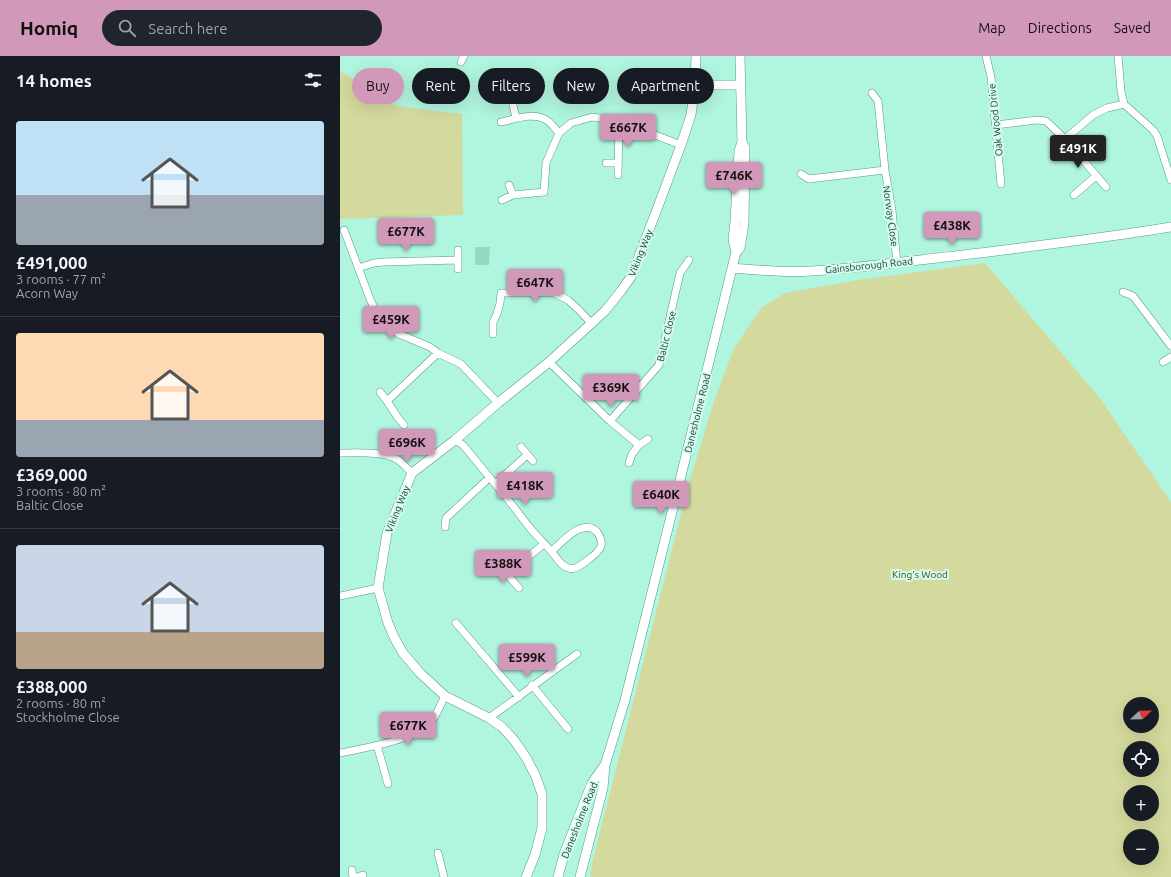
<!DOCTYPE html>
<html lang="en">
<head>
<meta charset="utf-8">
<style>
	:root { --surface:#171b24; --page:#20242c; --text:#f1f3f6; --muted:#9ea1a6; --line:#363941; --accent:#d298ba }
	body { margin:0; font-family:Ubuntu,sans-serif; background:var(--page); color:var(--text); height:100vh; display:flex; flex-direction:column; font-size:15px; white-space:nowrap }
	* { box-sizing:border-box; margin:0 }
	p { font-size:13px; color:var(--muted) }
	.icon { flex:none; width:22px; height:22px; fill:none; stroke:currentColor; stroke-width:2; stroke-linecap:round; stroke-linejoin:round }
	.map { position:relative; flex:1; overflow:hidden }
	.sheet { display:flex; flex-direction:column; background:var(--surface); width:340px }
	.sheet>* { flex:none }
	.hud { position:absolute; left:12px; top:12px; width:380px; height:36px; display:flex; gap:8px }
	.needle { width:26px; rotate:68deg }
	.tools { position:absolute; left:783px; top:641px; display:grid; gap:8px }
	.tools a { display:grid; place-items:center; width:36px; height:36px; border-radius:50%; background:var(--surface); box-shadow:0 4px 16px #0002; font-size:20px }
	.price { position:absolute; translate:-50% -34px; padding:0 9px; border-radius:4px; background:var(--accent); color:#111; font-size:13px; line-height:26px; filter:drop-shadow(0 1px 2px #0008) }
	.price::after { content:''; position:absolute; left:50%; top:24px; width:12px; height:9px; margin-left:-6px; background:inherit; clip-path:polygon(0 0,100% 0,50% 100%) }
	.price.on { background:#222; color:#fff }
	ul { padding:0; list-style:none }
	li { display:grid; align-content:center; gap:8px; height:212px; padding:0 16px }
	li+li { border-top:1px solid var(--line) }
	li span { display:grid; place-items:center; height:124px; border-radius:4px; color:#555 }
	li>.icon { margin-inline-start:auto }
	span .icon { width:72px; height:72px; fill:#fffc; stroke-width:1 }
	li b { font-size:17px }
	h2 { display:flex; justify-content:space-between; align-items:center; height:48px; padding:0 16px; font-size:17px }
	.tag { padding:0 14px; border-radius:18px; background:var(--surface); box-shadow:0 4px 16px #0002; font-size:14px; line-height:36px }
	.tag.on { background:var(--accent); color:#111 }
	header { display:flex; align-items:center; gap:24px; box-sizing:border-box; height:56px; padding:0 20px; background:var(--accent); color:#111 }
	header strong { font-size:19px }
	nav { display:flex; gap:22px; margin-inline-start:auto; font-size:14px }
	.search { width:280px; height:36px; background:var(--page); display:flex; align-items:center; gap:10px; box-sizing:border-box; padding:0 14px; border-radius:22px; color:var(--muted); font-size:15px }
	main { display:flex; flex:1; min-height:0 }
	.map>svg:first-child { display:block }
</style>
</head>
<body>
<header>
<strong>Homiq</strong>
<div class="search"><svg class="icon" aria-label="search" viewBox="0 0 24 24"><circle cx="10" cy="10" r="6"/><path d="M15 15l6 6"/></svg>Search here</div>
<nav><a>Map</a><a>Directions</a><a>Saved</a></nav>
</header>
<main>
<section class="sheet">
<h2>14 homes<svg class="icon" aria-label="filters" viewBox="0 0 24 24"><path d="M4 7h16M4 17h16"/><circle cx="9" cy="7" r="2"/><circle cx="15" cy="17" r="2"/></svg></h2>
<ul>
<li><span style="background:linear-gradient(#bfe0f5 60%,#9aa5b1 0)"><svg class="icon" aria-label="home" viewBox="0 0 24 24"><path d="M3 11l9-7 9 7M6 9v11h12V9"/></svg></span><div><b>£491,000</b><p>3 rooms · 77 m²</p><p>Acorn Way</p></div></li>
<li><span style="background:linear-gradient(#ffd9b3 70%,#9aa5b1 0)"><svg class="icon" aria-label="home" viewBox="0 0 24 24"><path d="M3 11l9-7 9 7M6 9v11h12V9"/></svg></span><div><b>£369,000</b><p>3 rooms · 80 m²</p><p>Baltic Close</p></div></li>
<li><span style="background:linear-gradient(#c9d6e8 70%,#b9a48a 0)"><svg class="icon" aria-label="home" viewBox="0 0 24 24"><path d="M3 11l9-7 9 7M6 9v11h12V9"/></svg></span><div><b>£388,000</b><p>2 rooms · 80 m²</p><p>Stockholme Close</p></div></li>
</ul>
</section>
<div class="map">
<svg width="831" height="821" viewBox="0 0 831 821">
	<rect width="100%" height="100%" fill="#b0f5df"/>
	<path fill="#d4da9d" fill-rule="evenodd" d="M0 15 56 50 122 58 123 159 0 163Z
		M645 207 759 341 831 446V821H250L252 807 348 431 374 345 394 292 421 252 445 237 518 224ZM790 648H812V670H790ZM790 692H812V714H790ZM790 736H812V758H790ZM790 780H812V802H790Z"/>
	<path fill="#95d9c3" d="M135 191H150L149 209H135Z"/>
	<g fill="none" stroke-linecap="round" stroke-linejoin="round">
		<defs>
			<path id="street" d="M646 0 651 21 661 128
				M778 0 781 35 784 48 813 74 817 80 831 124
				M121 6 124 0
				M532 37 538 45 545 114 552 154 557 207
				M173 49 176 62
				M161 66C175 63 195 55 208 65 212 68 215 73 219 77
				M656 69 697 64 706 65 725 83 766 131
				M725 83 753 59 767 52 784 48
				M266 107H278
				M461 118 469 123 545 114
				M278 119 279 65
				M169 129 173 139
				M734 139 756 120
				M162 144 173 139 204 136 206 107 219 77 231 67 252 61 279 65 341 89
				M4 174 30 243 36 256 51 273 59 278 90 291 98 297 121 308 158 347
				M18 212 34 207 44 206 118 204
				M118 213V194
				M783 236 793 240 831 290
				M153 278V266L157 258 160 247 161 237H214L228 244 240 255 251 267
				M209 306 270 365 299 389 292 398 289 407
				M823 306 831 301
				M40 336 47 345
				M270 365 319 309 340 217 349 204
				M64 369 58 362 47 345 98 297
				M115 384 123 389C134 402 145 416 156 429 168 443 179 458 190 472 199 483 210 492 218 504 229 518 237 513 249 503 253 500 259 496 261 490 262 485 260 480 257 476 243 461 222 486 212 495
				M299 389 308 383
				M181 391 193 405
				M0 397C15 397 47 395 58 404 63 407 67 413 72 417
				M155 428 187 399
				M105 471 106 462 149 422
				M161 511 179 532
				M167 518 204 488
				M0 540 38 532
				M116 567 179 641
				M192 629 228 673
				M149 662C179 641 207 619 237 598
				M37 689 48 728
				M0 697C24 692 70 685 88 669 95 664 101 647 105 640
				M98 797 104 821
				M12 814 13 821
				M17 821 23 819"/>
			<path id="secondary" d="M356 0 355 29H401
				M396 196 400 192 404 168 405 92 402 86
				M392 212C418 214 445 217 471 215 519 212 567 205 615 200 687 191 759 183 831 171
				M186 821 195 799 202 772V738L196 721 187 703 174 684 162 671 149 662 105 640 80 617 63 597 55 583 48 567 38 532 47 477 72 417 115 384 158 347 209 306 265 255 281 235 291 221 319 148 341 89 351 59 355 29
				M218 821 224 798 252 727 264 710
				M240 821 263 732 265 709 285 644 338 432 396 196 393 184 395 165 399 95 402 86 400 0"/>
		</defs>
		<use href="#street" stroke="#589b87" stroke-width="8"/>
		<use href="#secondary" stroke="#589b87" stroke-width="10"/>
		<use href="#street" stroke="#fff" stroke-width="7"/>
		<use href="#secondary" stroke="#fff" stroke-width="9"/>
	</g>
	<g text-anchor="middle" stroke-width="4" stroke-linejoin="round" paint-order="stroke">
		<g font-size="10" fill="#19352d" stroke="#d4fcee">
			<text transform="translate(655 64) rotate(-96)" y="4">Oak Wood Drive</text>
			<text transform="translate(551 160) rotate(82)" y="4">Norway Close</text>
			<text transform="translate(300 197) rotate(-68)" y="4">Viking Way</text>
			<text transform="translate(529 209) rotate(-6)" y="4">Gainsborough Road</text>
			<text transform="translate(326 280) rotate(-76)" y="4">Baltic Close</text>
			<text transform="translate(357 357) rotate(-76)" y="4">Danesholme Road</text>
			<text transform="translate(57 453) rotate(-68)" y="4">Viking Way</text>
			<text transform="translate(239 764) rotate(-68)" y="4">Danesholme Road</text>
		</g>
		<g font-size="10" fill="#464918" stroke="#d4fcee">
			<text x="580" y="522">King's Wood</text>
		</g>
	</g>
</svg>
<div class="tools">
<a><svg class="needle" viewBox="-14 -14 28 28"><path d="M0-13l5 13h-10z" fill="#e53935"/><path d="M0 13l5-13h-10z" fill="#9ea1a6"/></svg></a>
<a><svg class="icon" aria-label="locate" viewBox="0 0 24 24"><circle cx="12" cy="12" r="6"/><path d="M12 2v4M12 18v4M2 12h4M18 12h4"/></svg></a>
<a>+</a>
<a>−</a>
</div>
<b class="price" style="left:288px;top:92px">£667K</b>
<b class="price on" style="left:738px;top:113px">£491K</b>
<b class="price" style="left:394px;top:140px">£746K</b>
<b class="price" style="left:612px;top:190px">£438K</b>
<b class="price" style="left:66px;top:196px">£677K</b>
<b class="price" style="left:195px;top:247px">£647K</b>
<b class="price" style="left:51px;top:284px">£459K</b>
<b class="price" style="left:271px;top:352px">£369K</b>
<b class="price" style="left:67px;top:407px">£696K</b>
<b class="price" style="left:185px;top:450px">£418K</b>
<b class="price" style="left:321px;top:459px">£640K</b>
<b class="price" style="left:163px;top:528px">£388K</b>
<b class="price" style="left:187px;top:622px">£599K</b>
<b class="price" style="left:68px;top:690px">£677K</b>
<div class="hud">
<a class="tag on">Buy</a>
<a class="tag">Rent</a>
<a class="tag">Filters</a>
<a class="tag">New</a>
<a class="tag">Apartment</a>
</div>
</div>
</main>
</body>
</html>
